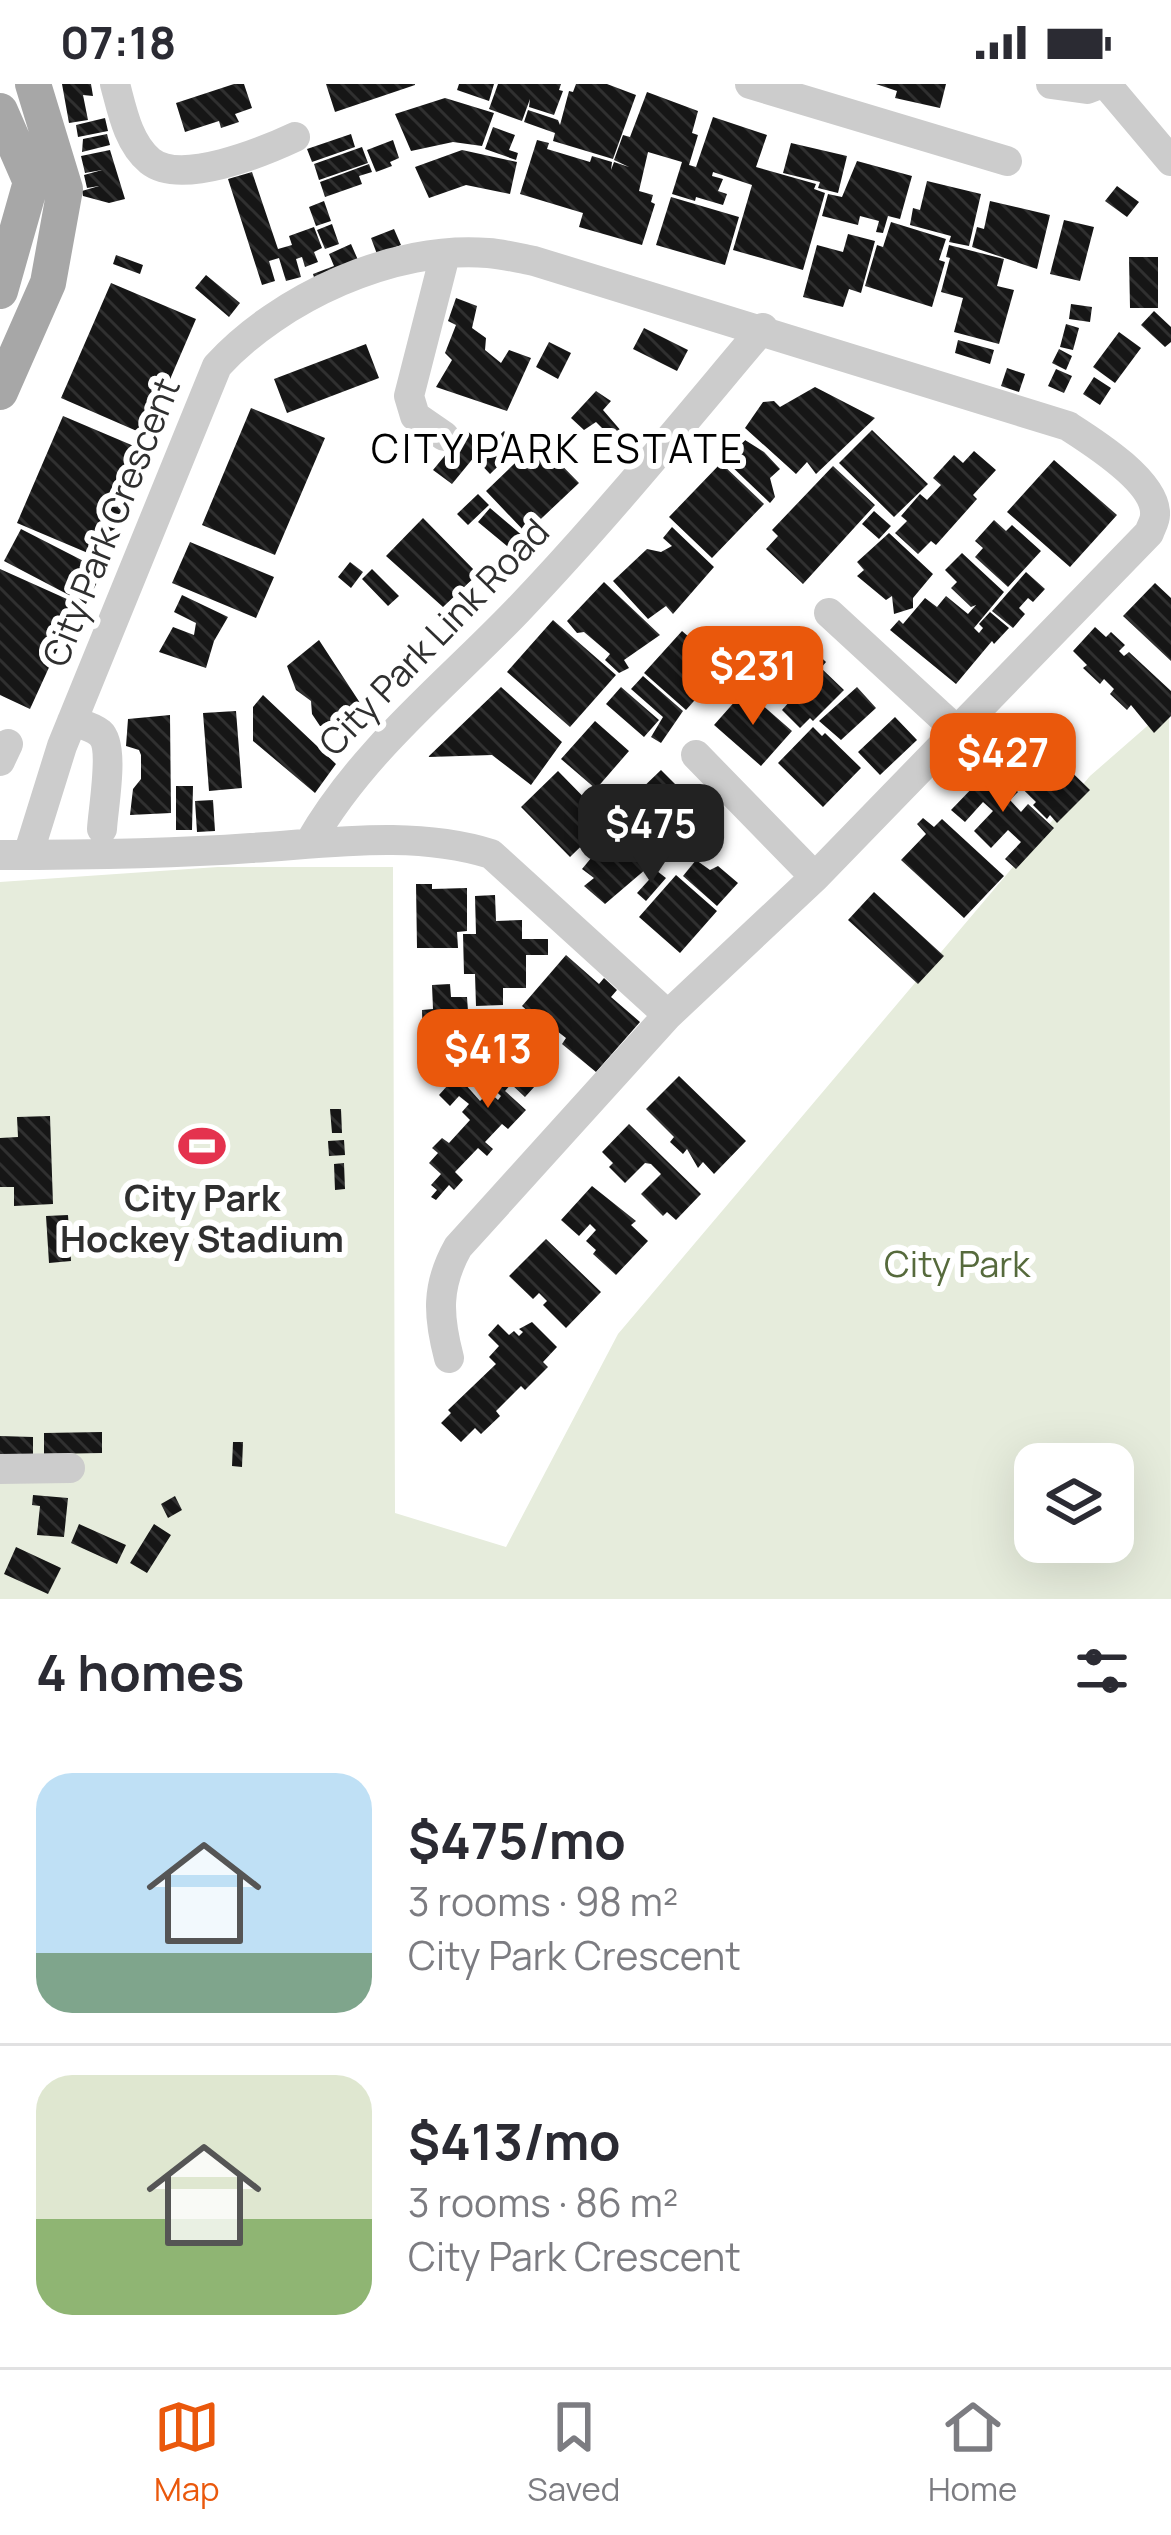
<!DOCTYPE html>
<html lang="en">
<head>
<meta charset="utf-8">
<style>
	:root { --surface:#fff; --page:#f7f7f7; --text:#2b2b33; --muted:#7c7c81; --line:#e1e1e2; --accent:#ea580c }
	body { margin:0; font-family:Manrope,sans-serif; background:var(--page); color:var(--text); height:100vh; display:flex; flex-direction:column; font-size:45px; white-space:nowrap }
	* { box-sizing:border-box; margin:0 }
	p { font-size:39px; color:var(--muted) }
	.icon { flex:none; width:66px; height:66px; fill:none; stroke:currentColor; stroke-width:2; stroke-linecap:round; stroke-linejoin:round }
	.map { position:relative; height:1515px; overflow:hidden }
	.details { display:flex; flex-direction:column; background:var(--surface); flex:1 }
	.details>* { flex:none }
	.controls { position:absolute; left:1014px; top:1359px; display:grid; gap:24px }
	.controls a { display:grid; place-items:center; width:120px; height:120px; border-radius:24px; background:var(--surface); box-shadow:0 12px 48px #0002; font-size:60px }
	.price { position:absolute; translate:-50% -102px; padding:0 27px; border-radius:24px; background:var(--accent); color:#fff; font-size:39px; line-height:78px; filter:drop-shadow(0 3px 6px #0008) }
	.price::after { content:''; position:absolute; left:50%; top:72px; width:36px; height:27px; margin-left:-18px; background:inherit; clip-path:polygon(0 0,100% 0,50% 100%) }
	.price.on { background:#222; color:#fff }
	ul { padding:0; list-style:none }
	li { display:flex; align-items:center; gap:36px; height:300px; padding:0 36px }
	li+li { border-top:3px solid var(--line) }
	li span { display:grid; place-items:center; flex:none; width:336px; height:240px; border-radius:36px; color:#555 }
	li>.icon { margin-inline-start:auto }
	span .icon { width:144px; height:144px; fill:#fffc; stroke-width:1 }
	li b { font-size:51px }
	h2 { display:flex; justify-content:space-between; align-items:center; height:144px; padding:0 36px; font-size:51px }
	.status { display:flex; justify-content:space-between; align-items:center; height:84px; padding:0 60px; background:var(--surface); direction:ltr }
	.status svg { height:33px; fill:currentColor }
	.tabs { display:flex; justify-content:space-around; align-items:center; height:168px; border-top:3px solid var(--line); background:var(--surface); font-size:33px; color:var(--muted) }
	.tabs a { display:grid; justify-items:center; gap:6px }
	.tabs .on { color:var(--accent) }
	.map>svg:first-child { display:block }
</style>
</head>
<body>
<div class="status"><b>07:18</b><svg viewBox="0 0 49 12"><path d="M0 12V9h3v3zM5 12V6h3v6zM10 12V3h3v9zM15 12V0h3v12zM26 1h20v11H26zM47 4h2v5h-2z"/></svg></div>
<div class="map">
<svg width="1171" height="1515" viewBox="0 0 1171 1515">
	<defs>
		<pattern id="building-back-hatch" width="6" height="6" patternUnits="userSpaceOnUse" patternTransform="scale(3)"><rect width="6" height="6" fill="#161616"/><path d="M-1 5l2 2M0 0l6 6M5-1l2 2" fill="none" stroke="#303030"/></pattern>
	</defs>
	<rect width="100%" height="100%" fill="#fff"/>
	<path fill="#e6ecdc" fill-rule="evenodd" d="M1169 623 1171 1515H0V798L218 783H393L395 1429 506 1463 618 1250 1090 692ZM1035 1380H1113V1458H1035Z"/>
	<path fill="url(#building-back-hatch)" d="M62 0H91L93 12 83 11 88 36 69 39Z
		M234 0H244L252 24 235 30 239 38 221 44 219 37 185 48 176 19Z
		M326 0H415V1L335 28Z
		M459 0H494L489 17 457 6Z
		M498 0H561L559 6 563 7 554 31 529 23 530 15 522 37 489 25Z
		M576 0H607L636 11 613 75 553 57 555 49 524 38 528 26 558 36 560 41 569 7 573 8Z
		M876 0H946L940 24 895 14 897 7Z
		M647 8 698 27 692 49 698 51 689 81 696 83 713 33 767 51 756 83 816 100 814 105 825 109 803 186 733 166 752 101 713 88 712 92 723 95 718 107 727 110 723 121 696 113 695 117 672 110 682 78 648 68 639 107 653 111 651 118 655 120 642 161 579 143 583 129 520 110 537 56 549 59 547 65 590 78 592 72 612 78 611 86 614 78 629 83 614 76 623 51 630 53Z
		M445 14 494 29 482 62 453 58 411 67 395 30Z
		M105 34 108 47 78 53 76 41Z
		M493 43 515 51 509 66 518 69 516 76 485 65Z
		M107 50 110 61 82 68 83 55Z
		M351 50 355 63 312 78 307 65Z
		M393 56 399 74 390 78 392 82 376 88 367 66Z
		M791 59 847 72 838 109 818 104 820 98 783 89Z
		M362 63 368 79 319 96 314 80Z
		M110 66 125 115 109 119 83 112 82 107 99 102 87 104 84 91 102 86 85 89 81 72Z
		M462 66 517 78 510 110 466 101 429 114 415 83Z
		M857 77 912 92 900 135 888 132 883 149 876 148 879 137 860 132 858 141 822 132 828 110 842 113Z
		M369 80 372 88 359 92 362 100 325 113 320 98Z
		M252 88 278 165 292 161 289 152 314 143 322 164 314 168 318 178 305 183 302 173 296 175 301 193 286 197 279 174 269 177 275 197 262 201 228 95Z
		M927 97 981 110 969 162 949 158 951 152 910 141 913 124 920 126Z
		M1117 102 1139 118 1127 133 1105 117Z
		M671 113 739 133 725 181 656 161Z
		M324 117 331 137 316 142 309 123Z
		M990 117 1050 131 1037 185 972 163 977 143 984 145Z
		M1064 136 1094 143 1080 197 1050 190Z
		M891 138 946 155 939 176 945 178 932 223 865 202 877 161 883 163Z
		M332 140 339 160 325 165 317 146Z
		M394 145 401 161 377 170 371 154Z
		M848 150 875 157 861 209 849 205 843 223 803 213 817 161 843 168Z
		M351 160 358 176 317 203 313 190 334 182 329 170Z
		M949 161 1004 175 997 202 1014 206 999 260 954 248 963 214 941 208 950 174 946 173Z
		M116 171 143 181 140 190 113 180Z
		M1129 173H1158V224H1130Z
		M206 191 240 219 229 233 195 204Z
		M111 199 196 235 146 351 61 314Z
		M456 214 477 222 472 244 486 254 485 266 501 279 509 266 531 274 507 327 436 303 452 276 445 269 456 241 448 237Z
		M1071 220 1092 223 1090 238 1069 235Z
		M1154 227 1171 243V258L1165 263 1141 241Z
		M1066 240 1079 244 1073 266 1060 263Z
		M644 244 688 266 677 287 633 265Z
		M1119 248 1141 264 1115 299 1093 283Z
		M958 256 994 266 990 280 955 269Z
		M549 258 571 269 558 295 536 283Z
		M366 260 379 294 287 329 274 295Z
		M1059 265 1072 272 1066 286 1052 279Z
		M1007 284 1025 290 1019 308 1001 302Z
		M1056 285 1072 292 1064 309 1048 302Z
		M1094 293 1111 304 1100 321 1083 310Z
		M815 303 875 334 816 390 807 378 796 390 745 344 763 318 774 317 780 323Z
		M596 307 611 317 603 326 622 348 616 358 596 338 584 346 571 334Z
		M251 324 325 354 275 471 202 441Z
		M63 332 148 368 102 475 17 439Z
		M466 346 484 361 452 400 433 386Z
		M872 346 928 400 894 433 839 379Z
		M504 347 519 362 490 390 475 374Z
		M745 356 764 368 780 385 770 394 775 413 770 419 726 377Z
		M538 357 579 399 526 449 486 407Z
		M974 367 996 386 973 411 977 415 936 461 931 457 918 470 895 449 907 437 901 432 920 410 927 416 941 401 933 394 954 371 963 379Z
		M1054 376 1117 431 1070 483 1007 428Z
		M721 379 764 420 712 474 669 433Z
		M833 382 875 421 803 500 766 465 778 452 772 446Z
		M478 410 489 421 468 441 457 430Z
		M490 424 524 453 513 467 478 438Z
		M874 427 891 442 879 455 862 440Z
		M423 434 478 490 443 523 386 472Z
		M994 436 1006 447 1012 441 1041 467 1008 503 975 473 983 464 975 457Z
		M672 443 714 483 673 530 666 522 648 535 613 497 647 465 661 468 672 462 663 454Z
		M21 445 103 487 86 520 4 477Z
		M889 449 933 490 913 514V524L894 530 892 512 886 516 857 492 864 486 857 478Z
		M190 458 274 493 256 534 172 499Z
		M962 469 1004 508 974 544 979 549 983 544 979 540 990 528 1009 544 994 560 992 557 956 600 890 546 899 536 903 540 925 514 937 523 946 512 968 530 976 521 971 523 951 504 957 498 945 486Z
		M350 478 363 488 351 504 338 493Z
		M0 485 78 520 30 625 0 611Z
		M372 485 399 512 388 522 362 495Z
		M1026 488 1045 505 1033 518 1028 514 1019 524 1025 530 1013 544 992 527Z
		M604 498 660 551 624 576 629 584 619 589 605 576 610 570 584 548 577 549 567 537Z
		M1155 499 1171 514V577L1123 532Z
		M182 511 228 533 214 557 206 584 159 568 173 543 194 551 196 539 174 528Z
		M553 536 616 591 570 643 507 588Z
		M1095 543 1106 553 1111 548 1125 561 1119 567 1124 572 1129 568 1171 607V632L1154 649 1131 621 1127 626 1110 610 1114 605 1104 595 1100 600 1083 584 1087 581 1073 567Z
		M682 547 724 583 686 626 644 589Z
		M787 552 803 567 809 562 826 578 821 584 844 606 813 637 810 634 800 644 782 626 790 617 780 608 772 617 753 600 763 590 756 584Z
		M319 556 364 625 338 643 320 642 312 630 311 617 296 606 287 582Z
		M643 592 683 627 661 659 651 653 663 633 631 605Z
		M501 603 562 658 531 701 492 671 428 673Z
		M621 603 659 636 644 653 606 620Z
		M857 603 876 624 841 656 819 637Z
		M745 606 792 647 761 682 714 641Z
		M263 611 336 680 315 709 253 657V623Z
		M236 627 242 704 209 707 203 629Z
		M170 631 171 729 130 731 133 705 141 695V671L139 666 126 662 128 635Z
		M895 633 917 656 880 691 858 668Z
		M595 637 629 667 596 705 561 675Z
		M813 643 822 652 825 649 861 684 823 723 778 679Z
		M1026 653 1044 671 1049 666 1090 706 1057 739 1050 731 1047 735 1033 721 1036 718 998 681Z
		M977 680 987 689 992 684 1018 708 1010 716 1021 728 1028 720 1054 744 1016 785 1005 775 1021 758 1008 746 991 764 974 747 993 727 983 718 965 738 951 726 978 698 968 689Z
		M661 686 713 738 680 775 638 755 613 732Z
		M558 687 607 737 570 773 521 723Z
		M176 702H193L192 746H176Z
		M213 716 215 747 197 748 195 717Z
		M923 734 934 743 942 735 1004 792 964 834 901 776 926 750 917 740Z
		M616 744 628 753 629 763 646 785 605 820 584 802 594 794 582 785Z
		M696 776 710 786 718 782 738 799 717 822 683 792Z
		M657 787 666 794 646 817 637 809Z
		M676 791 717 827 680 869 639 833Z
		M416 800H432V805L467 804V847L457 848 458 864H417Z
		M874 808 944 872 918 900 848 836Z
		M495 811 496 837 522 836V855H548V871H526V904H503V921L476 922 475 890H464L463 850H476L475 812Z
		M566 871 599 900 604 894 617 906 611 913 640 938 596 988 562 960 566 954 557 947 554 950 522 922Z
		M450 900 451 913H467L468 927 482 926 483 944 468 945 469 963 435 965V956L423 957 422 926 433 925 432 901Z
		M529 953 556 979 525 1013 511 1000 505 1007 526 1026 508 1045 502 1040 485 1058 493 1065 487 1072 478 1064 455 1088 463 1096 454 1106 449 1101 436 1116 431 1113 437 1106 431 1101 441 1090 429 1079 438 1069 432 1064 442 1054 449 1059 470 1036 462 1028 469 1020 459 1012 450 1022 439 1011 457 991 480 1017 489 1008 498 1016 501 1012 486 998Z
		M679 992 746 1057 714 1090 703 1078 698 1084 687 1065 683 1070 670 1058 674 1053 646 1025Z
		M330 1025H341L342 1049H332Z
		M50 1032 53 1120 14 1122V1103H0V1054L18 1053 17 1033Z
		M629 1040 701 1110 676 1136 667 1128 663 1132 641 1110 661 1090 651 1080 645 1079 625 1099 609 1083 613 1079 602 1068Z
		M344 1056 345 1071 329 1072 328 1057Z
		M344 1079 345 1105 335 1106 334 1080Z
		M592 1102 636 1137 631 1141 648 1157 616 1191 593 1170 596 1166 586 1157 596 1146 590 1140 579 1152 561 1136Z
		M68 1131 71 1177 49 1179 46 1132Z
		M546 1155 601 1208 566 1244 543 1221 547 1217 539 1209 533 1215 509 1192Z
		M532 1238 557 1263 543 1278 548 1283 525 1306 521 1302 496 1327 500 1332 481 1350 475 1344 461 1358 441 1339 451 1329 448 1326 496 1280 489 1273 499 1262 488 1251 498 1240 509 1251 514 1247 519 1252 523 1248 519 1245Z
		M102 1348V1369L44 1370V1349Z
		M0 1352 33 1353V1373H0Z
		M233 1358H243L242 1383 232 1382Z
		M33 1411 68 1414 64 1453 37 1451 40 1422 32 1421Z
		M175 1412 182 1426 168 1434 161 1420Z
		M79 1440 126 1461 117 1480 71 1459Z
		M154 1440 171 1451 147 1489 130 1479Z
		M16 1463 61 1484 48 1510 4 1490Z"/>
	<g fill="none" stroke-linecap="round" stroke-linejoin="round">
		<path stroke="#ccc" stroke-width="30" d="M115 0C122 26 128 59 150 77 181 102 263 68 295 53
			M750 0 1007 77
			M1051 0 1087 5 1100 0
			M1106 0 1171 77
			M444 352 415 332 409 312 445 171
			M829 529 955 645
			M72 637C81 640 93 643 100 649 115 662 103 725 102 745
			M696 671 815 793
			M0 677 8 660
			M310 758C362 667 445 602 517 527 603 437 682 340 763 244
			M0 771C83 771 168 770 251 764 330 759 414 746 491 770L668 931
			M28 771 62 662 217 282C279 214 394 161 488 169 503 170 519 174 534 177L1068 342C1093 358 1157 398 1155 431 1155 437 1151 443 1149 449L815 793 668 931 458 1163C436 1202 438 1232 449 1274
			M0 1385 70 1384"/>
		<path stroke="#a7a7a7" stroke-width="36" d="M0 27 31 98 0 207
			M0 308 48 199 65 105 33 0"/>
	</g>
	<defs>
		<symbol id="stadium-bare" viewBox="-9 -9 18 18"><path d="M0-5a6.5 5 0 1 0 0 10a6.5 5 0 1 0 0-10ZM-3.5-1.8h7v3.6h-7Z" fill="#e4324e" stroke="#fff" stroke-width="2.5" paint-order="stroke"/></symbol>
	</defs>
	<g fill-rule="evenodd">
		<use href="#stadium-bare" x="169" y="1029" width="66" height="66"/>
	</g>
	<g text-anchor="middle" stroke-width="12" stroke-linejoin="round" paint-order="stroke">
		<g font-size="36" fill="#2f2f2f" stroke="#fff">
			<text transform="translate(111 438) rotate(-68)" y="13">City Park Crescent</text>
			<text transform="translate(434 553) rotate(-46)" y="13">City Park Link Road</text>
		</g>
		<g font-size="36" font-weight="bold" fill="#2f2f2f" stroke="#fff">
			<text x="202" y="1127">City Park<tspan x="202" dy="41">Hockey Stadium</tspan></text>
		</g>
		<g font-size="36" fill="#566a3c" stroke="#fff">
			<text x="957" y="1193">City Park</text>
		</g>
		<g font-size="39" letter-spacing="3" fill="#000" stroke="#fff">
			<text x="558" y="379">CITY PARK ESTATE</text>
		</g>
	</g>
</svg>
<div class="controls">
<a><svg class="icon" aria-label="layers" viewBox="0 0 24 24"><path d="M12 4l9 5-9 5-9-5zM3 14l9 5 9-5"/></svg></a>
</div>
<b class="price" style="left:753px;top:644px">$231</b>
<b class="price" style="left:1003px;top:731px">$427</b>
<b class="price on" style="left:651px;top:802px">$475</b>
<b class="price" style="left:488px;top:1027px">$413</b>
</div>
<section class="details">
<h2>4 homes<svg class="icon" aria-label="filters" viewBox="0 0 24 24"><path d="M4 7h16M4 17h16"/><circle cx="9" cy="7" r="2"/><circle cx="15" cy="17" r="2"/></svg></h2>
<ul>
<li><span style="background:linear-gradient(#bfe0f5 75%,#7fa58c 0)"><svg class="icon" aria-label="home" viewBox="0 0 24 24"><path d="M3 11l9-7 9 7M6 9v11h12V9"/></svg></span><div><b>$475/mo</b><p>3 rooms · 98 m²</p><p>City Park Crescent</p></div></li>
<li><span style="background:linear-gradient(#dfe7d0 60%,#8fb573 0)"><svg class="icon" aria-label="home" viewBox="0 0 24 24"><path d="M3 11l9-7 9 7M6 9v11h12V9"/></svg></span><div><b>$413/mo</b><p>3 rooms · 86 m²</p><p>City Park Crescent</p></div></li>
</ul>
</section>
<nav class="tabs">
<a class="on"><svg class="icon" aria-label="map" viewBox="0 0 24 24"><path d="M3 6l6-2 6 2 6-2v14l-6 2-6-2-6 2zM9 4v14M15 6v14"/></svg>Map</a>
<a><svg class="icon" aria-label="saved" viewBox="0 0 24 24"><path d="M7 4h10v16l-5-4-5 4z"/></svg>Saved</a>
<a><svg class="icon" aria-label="home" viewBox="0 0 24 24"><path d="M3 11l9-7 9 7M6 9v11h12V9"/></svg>Home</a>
</nav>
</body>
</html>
